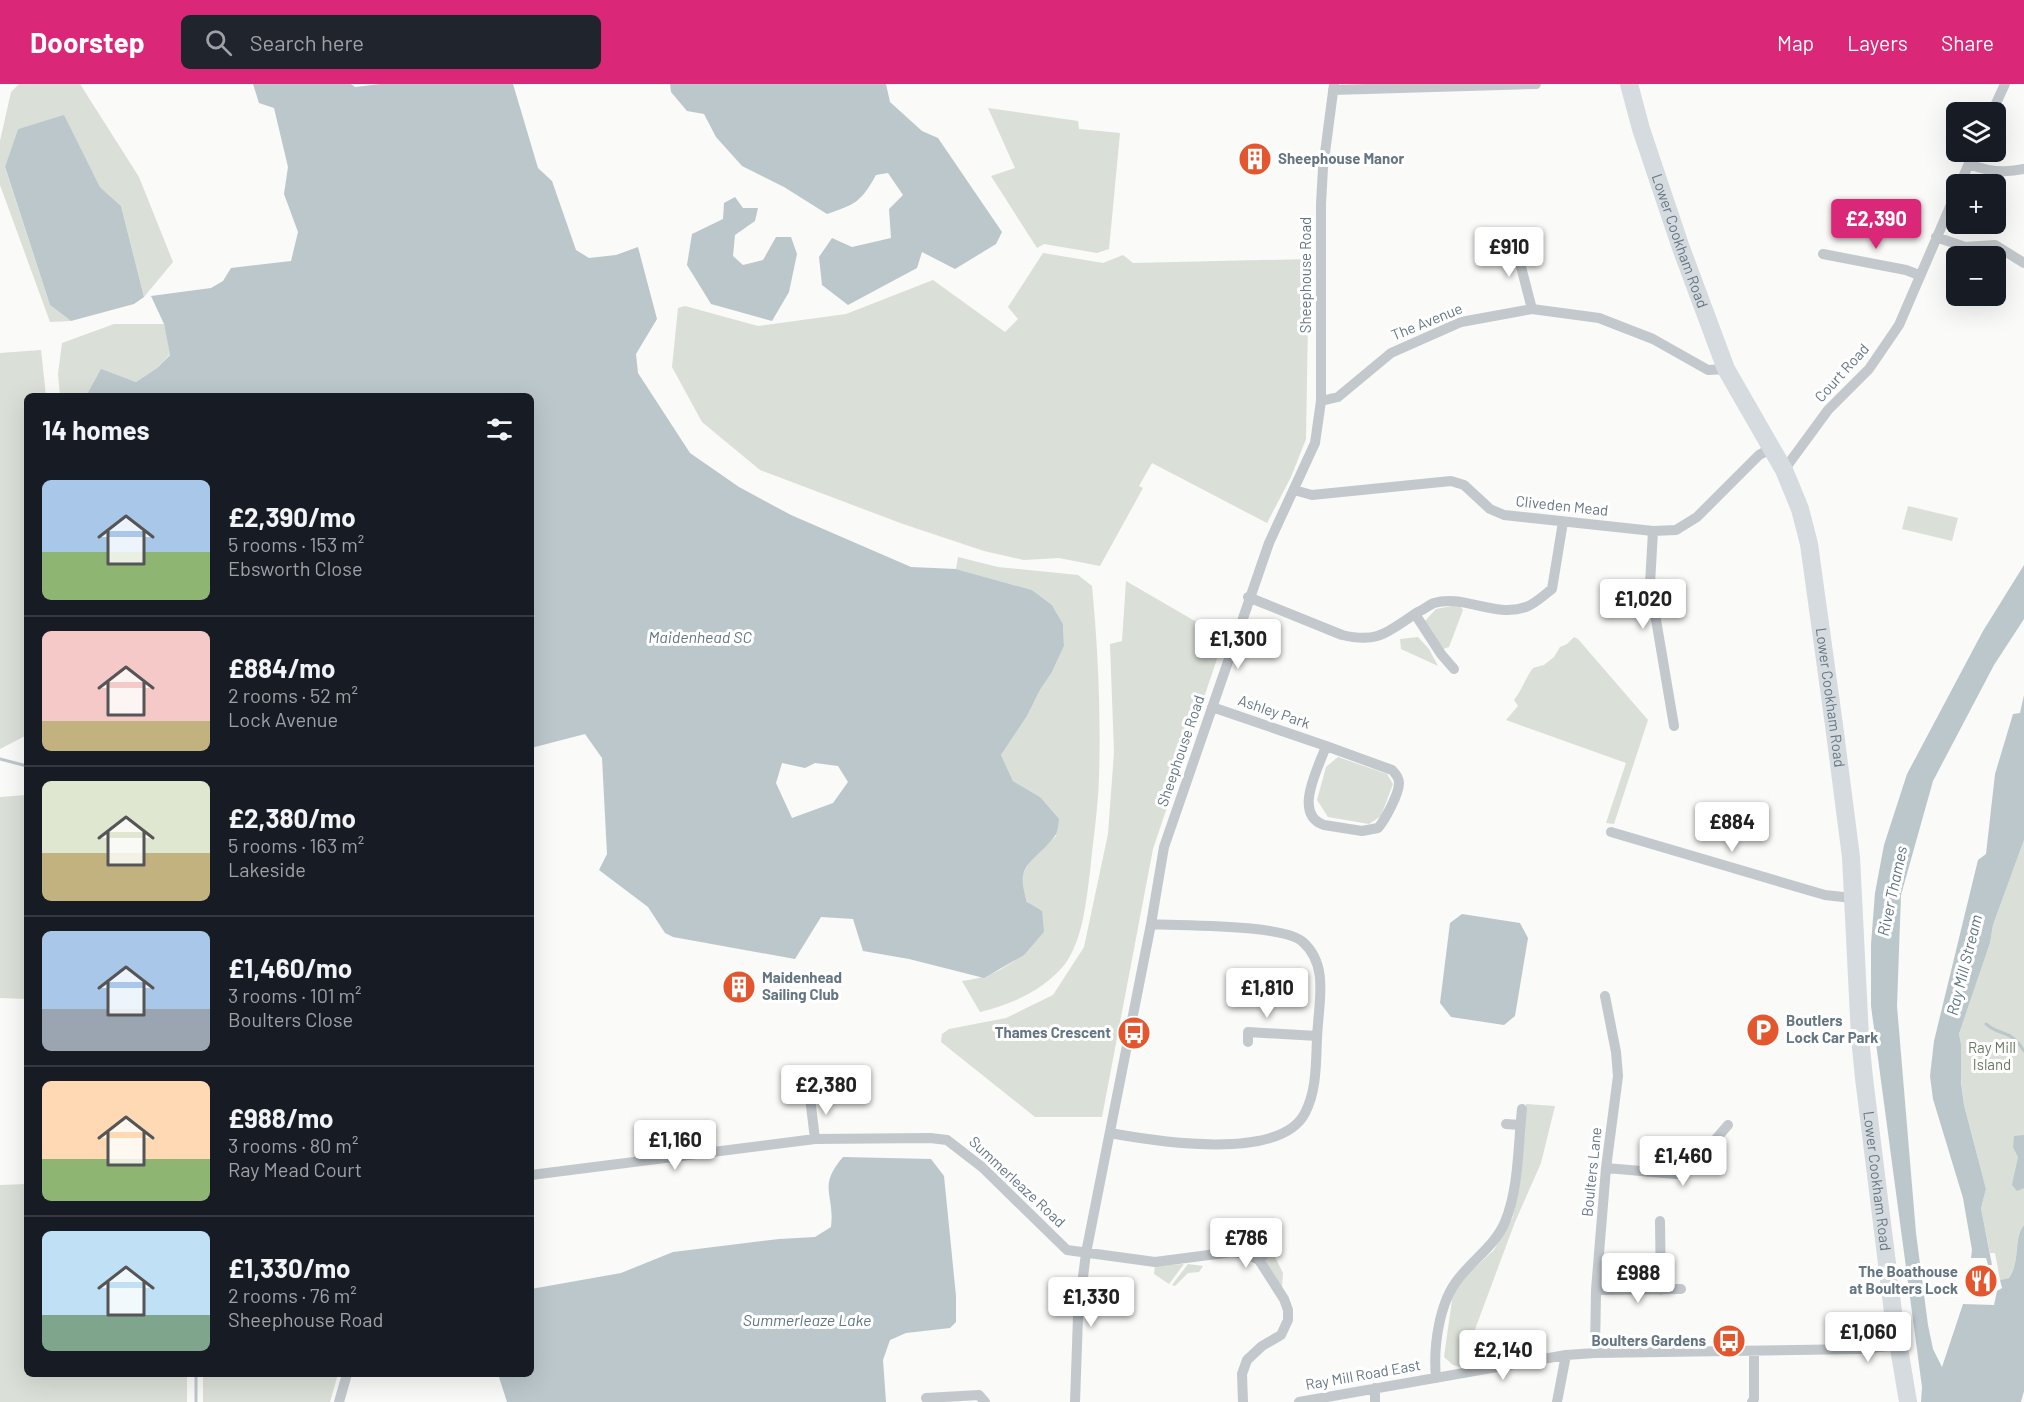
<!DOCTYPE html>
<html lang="en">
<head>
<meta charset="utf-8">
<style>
	:root { --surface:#171b24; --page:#20242c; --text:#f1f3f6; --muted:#9ea1a6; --line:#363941; --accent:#db2777 }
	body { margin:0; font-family:Barlow,sans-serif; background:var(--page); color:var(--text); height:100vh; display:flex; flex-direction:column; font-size:22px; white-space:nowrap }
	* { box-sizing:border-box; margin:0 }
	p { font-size:20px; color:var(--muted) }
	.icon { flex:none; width:33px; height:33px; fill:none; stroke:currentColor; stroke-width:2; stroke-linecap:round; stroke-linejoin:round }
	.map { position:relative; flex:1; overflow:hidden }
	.side { position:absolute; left:24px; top:309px; width:510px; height:984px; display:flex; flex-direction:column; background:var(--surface); border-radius:9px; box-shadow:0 6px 24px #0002 }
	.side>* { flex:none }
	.tools { position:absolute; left:1946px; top:18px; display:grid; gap:12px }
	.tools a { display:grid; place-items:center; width:60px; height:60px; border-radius:9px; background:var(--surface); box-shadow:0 6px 24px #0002; font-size:30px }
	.price { position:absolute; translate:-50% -51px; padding:0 14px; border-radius:6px; background:#fff; color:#222; font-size:20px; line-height:39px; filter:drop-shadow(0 2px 3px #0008) }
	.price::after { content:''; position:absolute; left:50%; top:36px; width:18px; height:14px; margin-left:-9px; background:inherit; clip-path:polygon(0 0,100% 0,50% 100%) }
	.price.on { background:var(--accent); color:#fff }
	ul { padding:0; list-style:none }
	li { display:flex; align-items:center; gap:18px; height:150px; padding:0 18px }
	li+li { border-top:2px solid var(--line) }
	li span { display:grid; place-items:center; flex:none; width:168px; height:120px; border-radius:9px; color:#555 }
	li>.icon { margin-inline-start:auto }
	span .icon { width:72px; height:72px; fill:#fffc; stroke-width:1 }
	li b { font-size:26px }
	h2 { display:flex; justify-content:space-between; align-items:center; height:72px; padding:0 18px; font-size:26px }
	header { display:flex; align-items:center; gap:36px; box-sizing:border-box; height:84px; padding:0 30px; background:var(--accent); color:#fff }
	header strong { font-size:28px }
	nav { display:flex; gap:33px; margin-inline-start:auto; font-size:21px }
	.search { width:420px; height:54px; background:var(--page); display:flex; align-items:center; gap:15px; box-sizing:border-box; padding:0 21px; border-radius:9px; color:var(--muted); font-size:22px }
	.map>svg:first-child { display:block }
</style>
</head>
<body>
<header>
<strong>Doorstep</strong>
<div class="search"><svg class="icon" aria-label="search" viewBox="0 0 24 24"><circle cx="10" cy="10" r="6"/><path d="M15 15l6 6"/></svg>Search here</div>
<nav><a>Map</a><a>Layers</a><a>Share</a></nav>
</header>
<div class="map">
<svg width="2024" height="1318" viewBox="0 0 2024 1318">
	<rect width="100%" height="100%" fill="#fafaf8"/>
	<path fill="#dadfd7" d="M19 0H80L139 93 173 178 144 213 121 122 100 103 64 32 18 45 5 84 50 221 71 237 50 238 0 101V57L11 8Z
		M988 24 1078 37 1079 45 1120 49 1109 165 1097 169 1044 160 1037 164 991 92 1015 84Z
		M1043 169 1103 179 1123 171 1133 179 1309 175 1306 355 1291 393 1267 439 1152 379 1139 402 1143 404 1100 482 1059 474 1024 476 984 467 903 440 760 386 702 338 672 283 678 224 685 222 758 242 846 230 933 196 1005 248 1018 235 1008 223Z
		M114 240H164L170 270 157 284 136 298 101 286 86 312H60L58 290 62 259Z
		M41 266 46 312H27V651L0 665V269Z
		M1908 422 1958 434 1952 457 1902 445Z
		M958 473 998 483 1078 491 1092 502C1098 565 1101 630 1099 693 1098 725 1093 757 1090 788 1086 818 1083 855 1065 880 1043 907 1012 920 980 928L962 897C999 892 1020 876 1044 848 1016 799 1010 792 1056 752L1040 713 1013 697 1001 671 1027 632 1040 606 1052 588 1064 562 1063 540 1052 521 1032 506 956 485Z
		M1126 497 1224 554 1153 765 1102 1033H1035L941 958 942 950 949 945 1006 934 1053 911 1084 863 1108 750 1114 668 1110 560 1122 557Z
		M1451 522H1460L1463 526 1449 563 1443 565 1425 537 1436 525Z
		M1418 553 1429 565 1438 582 1401 565 1400 555Z
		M1574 553 1578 555 1648 636 1614 740 1606 739 1626 679 1506 636 1518 622 1514 616C1522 606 1525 595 1533 584L1544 581 1554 573 1560 563 1567 560Z
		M1338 673 1387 690 1393 700 1381 732 1369 740 1328 733 1317 716 1326 683Z
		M27 711V915L0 914V713Z
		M2024 756V1141C2013 1154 2021 1177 2009 1194L2000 1196 1995 1169H1990L1981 1124 1986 1105 1964 1021 1960 986 1961 960 1959 950 1990 859 1993 841Z
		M1526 1020 1555 1022 1541 1079 1515 1138 1461 1283 1453 1281 1444 1273 1453 1209 1466 1192 1494 1166 1513 1133 1521 1088Z
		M27 1100V1290H187V1318H0V1101Z
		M1270 1171H1274L1283 1189 1282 1205 1264 1179Z
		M1184 1180 1169 1200 1154 1190 1155 1182Z
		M1188 1180 1203 1182 1199 1188 1188 1189 1175 1202 1172 1201Z
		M203 1290H338L330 1318H203Z"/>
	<path fill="#bbc7cb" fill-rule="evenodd" d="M253 0H351L355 3 380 0H513L538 84 552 97 576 166 589 174 616 171 638 163 657 235 636 270 638 289 690 369 739 403 791 431 911 483 956 485 1032 506 1052 521 1063 540 1064 562 1052 588 1040 606 1027 632 1001 671 1013 697 1040 713 1059 735C1058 741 1058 749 1054 753 1033 780 1014 779 1027 818L1042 827 1044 848 1024 871 984 894 909 875 863 867 853 835 821 833 795 875 673 853 665 849 648 823 599 786 607 770 602 674 585 650 531 664V312H86L101 285 136 298 157 284 170 271 164 240 151 212 211 204 223 197 231 184 291 177 298 148 284 110 288 83 274 24 259 19ZM782 679 805 684 815 679 838 682 848 698 833 719 792 734 776 699Z
		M670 0H886L890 18 922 47 938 54 1002 148 996 160 955 185 922 168 917 184 848 221 822 201 819 173 832 154 852 163 891 154 889 125 903 111 888 89 876 91C861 118 856 120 827 130L784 103 742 82 716 53 704 30 687 27 671 8Z
		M64 31 100 103 121 122 144 213 134 220 71 237 50 221 5 83 18 45Z
		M735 113 743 124H758L755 137 735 151 733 172 743 181 763 176 776 153H791L797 170 789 208 772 237 711 220 687 181 692 150 723 135 724 119Z
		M2024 481V535L1994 581 1933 697 1901 811 1897 922 1916 1149 1928 1241 1933 1265 1942 1283 1963 1220 1994 1221 1997 1207 2002 1204 2000 1196 2009 1194C2021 1177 2013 1154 2024 1141V1307L2021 1318H1921L1922 1303 1871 922V860L1875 809 1884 761 1907 690 1983 547Z
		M2024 611V756L1993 841 1990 859 1959 950 1961 960V998L1964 1021 1986 1105 1981 1124 1992 1181H1988L1986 1174H1971L1972 1166 1963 1114 1933 1015 1930 992 1934 957 1978 776 1986 770 1995 690 2013 630 2020 629Z
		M1462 830 1520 839 1528 854 1515 932 1504 941 1451 933 1440 919 1450 839Z
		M2024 1051V1104L2017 1107 2012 1101 2018 1073 2013 1063 2014 1052Z
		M843 1073 931 1075 944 1092 956 1212V1238L950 1244 906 1249 890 1256 883 1276 886 1318H507L498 1290H531V1205L621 1189 673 1168 779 1155 815 1153 831 1143C835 1110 817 1103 843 1073Z"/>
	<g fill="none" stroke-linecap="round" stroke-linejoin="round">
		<path stroke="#bbc7cb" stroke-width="3" d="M0 675 27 682
			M1986 940C2001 953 2010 944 2024 967
			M196 1318V1290"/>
		<path stroke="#c3c8cc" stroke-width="10" d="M1333 6 1536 0
			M1992 28 2005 0
			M1969 80C1986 87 2006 89 2024 85
			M1960 100 1974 68
			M1936 153 1965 163 1995 161 2024 179
			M1514 156 1532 225
			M1823 170 1906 186 1919 191
			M1321 317 1338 313 1391 269 1461 238 1532 225 1599 234 1653 255 1708 286 1726 285
			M1784 386 1828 326 1869 285 1899 241 1956 109
			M1294 406 1312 411 1451 397 1464 401 1490 425 1504 431 1653 447 1676 446 1697 433 1759 371 1772 364
			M1653 447 1650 500 1674 642
			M1248 513 1342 551C1380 560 1388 547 1418 528 1423 526 1429 521 1434 519 1463 510 1495 534 1526 523 1535 520 1544 511 1552 505L1563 438
			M1415 530 1441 570 1454 585
			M1212 623 1326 662
			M1326 662 1392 686C1396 690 1399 694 1399 699 1399 710 1385 736 1378 744L1362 747 1324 741C1292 730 1319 683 1326 662Z
			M1611 748 1825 811 1852 814
			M1248 958V948L1317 952
			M807 989 815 1055
			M1506 1040 1520 1041
			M1110 1049C1154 1057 1280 1078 1305 1029 1319 1002 1315 970 1318 940 1320 912 1327 880 1303 858 1284 840 1181 842 1151 840
			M1606 1084 1676 1090 1690 1085 1728 1041
			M531 1091 815 1055 930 1054 947 1056 982 1083 1067 1166 1155 1178 1232 1168 1246 1170 1259 1176 1284 1215 1288 1226V1236L1281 1251 1262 1262 1247 1276 1242 1290 1243 1318
			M1660 1137 1661 1206
			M1259 1176 1277 1158
			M1596 1206 1681 1205
			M1595 1269 1596 1206 1606 1084 1618 992 1616 968 1605 912
			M1436 1294C1433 1263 1439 1218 1459 1194 1474 1175 1496 1160 1505 1138 1519 1105 1518 1060 1522 1025
			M1375 1304V1318
			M926 1314 979 1311 985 1318
			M339 1318 347 1290
			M1075 1318 1078 1233 1086 1169 1151 840 1164 763 1269 459 1315 359 1321 317V120L1323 84 1334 0
			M1299 1318 1566 1271 1595 1269 1860 1265 1899 1261
			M1557 1318 1566 1271
			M1752 1318 1754 1315V1267"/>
		<path stroke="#d6dbdf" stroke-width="18" id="s1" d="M1629 0 1641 45 1681 164 1726 285 1784 386 1800 425 1809 460 1834 641 1851 773 1860 953 1864 994 1893 1228 1908 1318"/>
	</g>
	<defs>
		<symbol id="building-disc" viewBox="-11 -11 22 22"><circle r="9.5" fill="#e4572e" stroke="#fff"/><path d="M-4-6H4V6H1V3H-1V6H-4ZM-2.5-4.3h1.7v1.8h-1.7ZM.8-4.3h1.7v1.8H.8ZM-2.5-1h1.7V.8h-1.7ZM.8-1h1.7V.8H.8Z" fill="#fff"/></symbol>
		<symbol id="parking-disc" viewBox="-11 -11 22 22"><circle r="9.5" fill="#e4572e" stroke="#fff"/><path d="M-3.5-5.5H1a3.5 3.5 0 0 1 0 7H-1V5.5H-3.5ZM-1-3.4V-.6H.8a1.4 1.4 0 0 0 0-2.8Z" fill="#fff"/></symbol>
		<symbol id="bus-disc" viewBox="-11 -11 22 22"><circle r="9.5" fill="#e4572e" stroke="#fff"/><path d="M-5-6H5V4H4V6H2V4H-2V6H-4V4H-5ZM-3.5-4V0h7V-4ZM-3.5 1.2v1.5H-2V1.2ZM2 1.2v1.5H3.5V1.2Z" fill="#fff"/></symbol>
		<symbol id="restaurant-disc" viewBox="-11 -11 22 22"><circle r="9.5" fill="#e4572e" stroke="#fff"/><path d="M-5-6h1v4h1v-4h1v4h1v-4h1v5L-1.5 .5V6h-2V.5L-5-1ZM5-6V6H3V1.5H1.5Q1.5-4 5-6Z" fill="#fff"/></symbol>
	</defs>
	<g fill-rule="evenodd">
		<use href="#building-disc" x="1236" y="56" width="38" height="38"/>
		<use href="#building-disc" x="720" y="884" width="38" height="38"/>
		<use href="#parking-disc" x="1744" y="927" width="38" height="38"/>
		<use href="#bus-disc" x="1115" y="930" width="38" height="38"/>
		<use href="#restaurant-disc" x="1962" y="1178" width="38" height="38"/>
		<use href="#bus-disc" x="1710" y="1238" width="38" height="38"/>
	</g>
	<g text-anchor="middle" stroke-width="6" stroke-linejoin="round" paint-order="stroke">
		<g font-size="15" font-weight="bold" fill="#657683" stroke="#fff" text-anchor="start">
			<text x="1278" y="80">Sheephouse Manor</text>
			<text x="762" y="899">Maidenhead<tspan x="762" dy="17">Sailing Club</tspan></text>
			<text x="1786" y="942">Boutlers<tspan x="1786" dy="17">Lock Car Park</tspan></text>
			<text x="1111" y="954" text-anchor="end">Thames Crescent</text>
			<text x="1958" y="1193" text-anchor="end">The Boathouse<tspan x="1958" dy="17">at Boulters Lock</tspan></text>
			<text x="1706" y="1262" text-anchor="end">Boulters Gardens</text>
		</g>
		<g font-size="15" fill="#657683" stroke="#fff">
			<text dy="5" stroke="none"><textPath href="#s1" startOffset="165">Lower Cookham Road</textPath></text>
			<text transform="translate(1306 191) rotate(-90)" y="5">Sheephouse Road</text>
			<text transform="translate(1427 238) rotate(-22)" y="5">The Avenue</text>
			<text transform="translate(1842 289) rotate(-48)" y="5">Court Road</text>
			<text transform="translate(1562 422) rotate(6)" y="5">Cliveden Mead</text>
			<text dy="5" stroke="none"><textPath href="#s1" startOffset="651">Lower Cookham Road</textPath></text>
			<text transform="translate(1274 628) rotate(19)" y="5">Ashley Park</text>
			<text transform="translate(1181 667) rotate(-71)" y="5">Sheephouse Road</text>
			<text transform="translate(1592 1088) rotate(-84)" y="5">Boulters Lane</text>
			<text dy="5" stroke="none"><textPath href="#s1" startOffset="1137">Lower Cookham Road</textPath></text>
			<text transform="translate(1017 1098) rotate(43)" y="5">Summerleaze Road</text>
			<text transform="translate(1363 1291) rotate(-10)" y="5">Ray Mill Road East</text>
		</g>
		<g font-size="15" fill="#687a64" stroke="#fff">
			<text x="1992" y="969">Ray Mill<tspan x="1992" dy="17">Island</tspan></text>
		</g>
		<g font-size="16" font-style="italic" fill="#60757c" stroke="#fff">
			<text x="700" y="559">Maidenhead SC</text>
			<text transform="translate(1892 807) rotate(-78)" y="6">River Thames</text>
			<text transform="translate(1964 881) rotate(-76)" y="6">Ray Mill Stream</text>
			<text x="807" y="1242">Summerleaze Lake</text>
		</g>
	</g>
</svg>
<div class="tools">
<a><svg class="icon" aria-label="layers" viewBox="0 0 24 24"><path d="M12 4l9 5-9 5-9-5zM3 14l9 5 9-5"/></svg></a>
<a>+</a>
<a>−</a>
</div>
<b class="price on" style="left:1876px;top:166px">£2,390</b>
<b class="price" style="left:1509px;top:194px">£910</b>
<b class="price" style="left:1643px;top:546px">£1,020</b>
<b class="price" style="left:1238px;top:586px">£1,300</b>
<b class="price" style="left:1732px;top:769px">£884</b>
<b class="price" style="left:1267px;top:935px">£1,810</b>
<b class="price" style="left:826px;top:1032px">£2,380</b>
<b class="price" style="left:675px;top:1087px">£1,160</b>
<b class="price" style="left:1683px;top:1103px">£1,460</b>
<b class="price" style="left:1246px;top:1185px">£786</b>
<b class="price" style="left:1638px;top:1220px">£988</b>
<b class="price" style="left:1091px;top:1244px">£1,330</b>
<b class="price" style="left:1868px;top:1279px">£1,060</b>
<b class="price" style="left:1503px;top:1297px">£2,140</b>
<section class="side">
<h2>14 homes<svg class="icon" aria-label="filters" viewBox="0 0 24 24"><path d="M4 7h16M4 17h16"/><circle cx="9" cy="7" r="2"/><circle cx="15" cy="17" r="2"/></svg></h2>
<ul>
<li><span style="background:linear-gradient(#a9c7e8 60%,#8fb573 0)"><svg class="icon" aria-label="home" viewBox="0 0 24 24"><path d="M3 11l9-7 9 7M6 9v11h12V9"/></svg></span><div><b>£2,390/mo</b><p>5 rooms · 153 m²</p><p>Ebsworth Close</p></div></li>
<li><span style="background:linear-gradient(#f6c9c9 75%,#c2b280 0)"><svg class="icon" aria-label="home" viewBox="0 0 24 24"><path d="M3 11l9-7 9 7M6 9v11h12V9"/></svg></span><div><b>£884/mo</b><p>2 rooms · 52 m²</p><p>Lock Avenue</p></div></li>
<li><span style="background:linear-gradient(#dfe7d0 60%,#c2b280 0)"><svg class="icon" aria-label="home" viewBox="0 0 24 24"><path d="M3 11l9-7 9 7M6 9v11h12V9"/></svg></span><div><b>£2,380/mo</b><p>5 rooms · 163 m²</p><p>Lakeside</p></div></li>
<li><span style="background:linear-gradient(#a9c7e8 65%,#9aa5b1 0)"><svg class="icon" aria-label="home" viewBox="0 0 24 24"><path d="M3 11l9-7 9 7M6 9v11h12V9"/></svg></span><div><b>£1,460/mo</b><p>3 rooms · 101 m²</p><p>Boulters Close</p></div></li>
<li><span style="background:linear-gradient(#ffd9b3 65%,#8fb573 0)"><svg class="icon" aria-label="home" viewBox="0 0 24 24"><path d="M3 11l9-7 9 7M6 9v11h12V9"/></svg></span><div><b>£988/mo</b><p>3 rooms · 80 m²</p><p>Ray Mead Court</p></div></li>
<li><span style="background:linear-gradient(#bfe0f5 70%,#7fa58c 0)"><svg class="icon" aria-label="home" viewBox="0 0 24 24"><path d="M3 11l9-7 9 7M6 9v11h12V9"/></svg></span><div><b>£1,330/mo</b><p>2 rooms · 76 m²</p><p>Sheephouse Road</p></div></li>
</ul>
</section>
</div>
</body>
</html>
